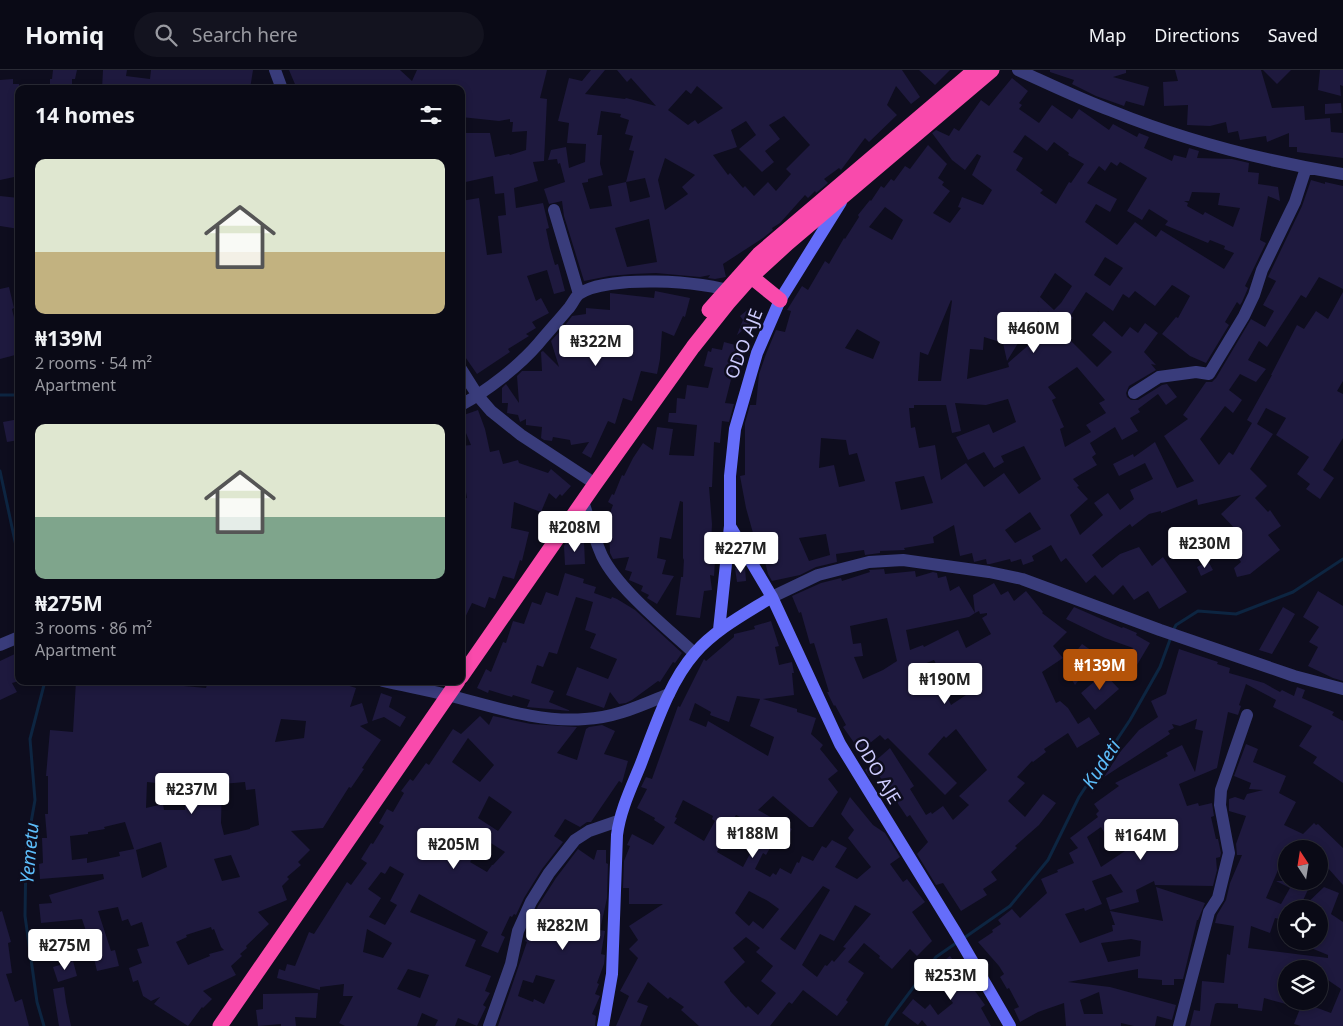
<!DOCTYPE html>
<html lang="en">
<head>
<meta charset="utf-8">
<style>
	:root { --surface:#0a0a16; --page:#13131f; --text:#f1f3f6; --muted:#999aa1; --line:#2a2b35; --accent:#b45309 }
	body { margin:0; font-family:"Noto Sans",sans-serif; background:var(--page); color:var(--text); height:100vh; display:flex; flex-direction:column; font-size:19px; white-space:nowrap }
	* { box-sizing:border-box; margin:0 }
	p { font-size:16px; color:var(--muted) }
	.icon { flex:none; width:28px; height:28px; fill:none; stroke:currentColor; stroke-width:2; stroke-linecap:round; stroke-linejoin:round }
	.map { position:relative; flex:1; overflow:hidden }
	.panel { position:absolute; left:15px; top:15px; width:450px; height:600px; display:flex; flex-direction:column; background:var(--surface); border-radius:10px; box-shadow:0 2px 8px #0003,0 0 0 1px var(--line) }
	.panel>* { flex:none }
	.needle { width:32px; rotate:348deg }
	.controls { position:absolute; left:1278px; top:770px; display:grid; gap:10px }
	.controls a { display:grid; place-items:center; width:50px; height:50px; border-radius:50%; background:var(--surface); box-shadow:0 2px 8px #0003,0 0 0 1px var(--line); font-size:25px }
	.price { position:absolute; translate:-50% -42px; padding:0 11px; border-radius:5px; background:#fff; color:#222; font-size:16px; line-height:32px; filter:drop-shadow(0 1px 2px #0008) }
	.price::after { content:''; position:absolute; left:50%; top:30px; width:15px; height:11px; margin-left:-8px; background:inherit; clip-path:polygon(0 0,100% 0,50% 100%) }
	.price.on { background:var(--accent); color:#fff }
	ul { padding:0; list-style:none }
	li { display:grid; align-content:center; gap:10px; height:265px; padding:0 20px }
	li span { display:grid; place-items:center; height:155px; border-radius:10px; color:#555 }
	li>.icon { margin-inline-start:auto }
	span .icon { width:90px; height:90px; fill:#fffc; stroke-width:1 }
	li b { font-size:21px }
	h2 { display:flex; justify-content:space-between; align-items:center; height:60px; padding:0 20px; font-size:21px }
	header { display:flex; align-items:center; gap:30px; box-sizing:border-box; height:70px; padding:0 25px; background:var(--surface); border-bottom:1px solid var(--line) }
	header strong { font-size:24px }
	nav { display:flex; gap:28px; margin-inline-start:auto; font-size:18px }
	.search { width:350px; height:45px; background:var(--page); display:flex; align-items:center; gap:12px; box-sizing:border-box; padding:0 18px; border-radius:28px; color:var(--muted); font-size:19px }
	.map>svg:first-child { display:block }
</style>
</head>
<body>
<header>
<strong>Homiq</strong>
<div class="search"><svg class="icon" aria-label="search" viewBox="0 0 24 24"><circle cx="10" cy="10" r="6"/><path d="M15 15l6 6"/></svg>Search here</div>
<nav><a>Map</a><a>Directions</a><a>Saved</a></nav>
</header>
<div class="map">
<svg width="1343" height="956" viewBox="0 0 1343 956">
	<rect width="100%" height="100%" fill="#0e0d1e"/>
	<g fill="none" stroke-linecap="round" stroke-linejoin="round">
		<path stroke="#0d2541" stroke-width="3" d="M0 325H19
			M0 401 19 490
			M1173 561 1176 555 1198 541 1236 544 1293 522 1343 489
			M964 868 1010 836 1048 790 1079 727 1130 650 1160 597 1171 567
			M44 956 37 932 25 846 26 781 35 730 30 669 45 611
			M886 956 889 950 936 887 959 871"/>
	</g>
	<path fill="#1e193e" fill-rule="evenodd" d="M53 0H77L75 9H72V19H50V9H52Z
		M103 0H127L126 6 150 9 151 0H253L250 19H102Z
		M289 0H400L412 11 417 0H547L540 28 547 29 544 91 533 92 538 111 514 118 516 138 543 133 549 158 546 159 550 178 555 195 558 194 565 221 554 224 547 200 527 206 536 231 541 228 549 243 532 252 536 258 526 264 529 266 508 279 510 282 477 304 461 281V131L479 128 487 185 502 183 498 146 506 145 504 123 495 124 493 106 461 113V63H490L495 87 509 84 510 85 526 80 527 61 512 62 513 52H510V49L499 51 461 47V19H297Z
		M591 0H605L585 24 625 29 626 28 656 36 631 8 627 12 617 0H902L920 27 911 34 896 16 887 35 897 45 869 72 865 68 841 100 839 98 824 109 828 113 816 123 815 121 808 128 805 125 780 153 772 158 773 160 763 168 723 194 726 207 715 209 708 208 710 205 700 207 656 203 632 204 609 206 584 211 564 146 562 131 549 134 544 119 565 112 560 93 558 94 557 89 548 90 551 80 566 77 569 98 585 92 586 74 567 73 569 53 558 51 569 8 582 11ZM697 16 723 38 698 54 695 50 688 55 668 40 686 20 691 24ZM601 41 621 44 620 47 629 50 625 64 633 66 629 80 634 81 626 112 645 108 650 127 630 132 626 112 608 116 612 136 590 139 582 113 588 112V109L603 105 600 94 602 65H597ZM784 46 810 75 786 99 791 104 776 121 768 112 754 126 745 116 743 118 730 103 728 105 713 85 737 77 731 60 746 51 756 65 739 79 762 102 774 92 765 81 780 69 769 55ZM665 88 695 105 682 117 688 124 665 140 658 110ZM649 149 657 192 627 197 615 158Z
		M919 0H950L935 15Z
		M1050 0H1126V3L1113 7 1149 17 1144 36 1126 31 1124 36 1096 26 1072 14 1074 10 1050 2Z
		M1175 0H1261L1272 38 1304 36 1305 50 1330 48 1331 62 1343 63V88L1297 82V77H1289V63L1267 72 1266 66 1240 70 1238 61 1228 63 1226 52 1210 56 1187 55 1188 35 1164 36 1163 12 1178 11Z
		M1263 0H1291L1277 14Z
		M1320 0H1343V16L1340 15 1341 26 1318 20Z
		M1012 8 1028 21 1019 33 1022 35 1019 39 1039 53 1052 35 1072 49 1079 39 1109 60 1113 54 1137 67 1139 63 1149 67 1144 78 1172 91 1174 85 1186 88 1189 78 1199 81 1197 88 1232 89 1249 93 1248 102 1259 103 1258 114 1278 117 1280 131 1268 126 1260 170 1266 173 1245 216 1248 218 1242 232 1240 235 1237 232 1225 252 1229 255 1206 293 1190 286 1162 264 1176 247 1178 248 1190 226 1174 216 1172 215 1155 236 1135 221 1129 228 1123 224 1113 241 1086 222 1071 245 1073 248 1061 261 1097 297 1112 282 1092 265 1104 251 1122 267 1130 257 1138 263 1145 253 1158 263 1144 282 1156 295 1151 294 1156 300 1129 316 1126 323 1127 327 1131 330H1138L1162 315 1167 314 1177 327 1166 335 1158 324 1138 339 1140 342 1130 348 1138 361 1122 370 1115 357 1090 373 1096 384 1092 387 1097 395 1073 409 1079 416 1077 417 1088 429 1070 445 1080 465 1103 445 1094 433 1108 423 1120 440 1134 429 1130 420 1153 409 1145 393 1119 406 1113 394 1133 384 1134 387 1155 372 1177 418 1194 411 1164 366 1188 349 1183 345 1206 312H1212L1216 308 1251 249 1265 257 1274 241 1263 235 1276 211 1268 207 1302 136 1311 110 1325 114V112L1343 116V219L1319 207 1306 228 1301 225 1267 277 1259 271 1248 290 1266 299 1256 312 1240 304 1229 320 1242 330 1233 343 1225 336 1200 369 1219 395 1229 382 1233 385 1252 353 1247 350 1272 305H1271L1297 255 1304 259 1316 241 1328 249 1343 222V311L1337 321 1343 324V368L1323 400 1334 408 1320 429 1306 419 1310 414 1297 404 1309 387 1276 365 1286 348 1266 338 1257 354 1273 364 1250 399 1267 416 1255 428 1268 442 1270 440 1281 456 1268 465 1280 480 1250 504 1237 507 1234 498 1241 492 1227 471 1239 463 1221 444 1241 425 1198 435 1197 429 1161 443V441L1149 444 1132 457 1130 454 1117 464 1092 485 1102 498 1120 484 1139 477 1152 496 1163 487 1187 522 1159 539 1148 521 1134 530 1123 515 1113 525 1095 505 1086 513 1066 488 1061 492 1051 475 1032 486 1034 491 1023 495 1021 489 1011 492 1010 489 990 494H987L986 489 974 492 972 483 960 486 954 455 933 467 934 473 904 478 905 480 880 481V483L865 485 864 480 836 484 837 492 816 497 800 505 772 511 768 504 764 488H760L746 438 740 406 745 405V353L750 335H756L759 304 766 284 776 260 785 262 791 241 787 240 802 216 808 220 825 191 829 194 844 168 845 169 859 147 858 145 870 130 871 131 881 116 884 118 891 109 894 111 905 96 910 99 928 75 947 94 938 108 944 112 942 115 950 121 933 143 950 153 961 138 958 137 962 127 983 135 992 120 972 105 981 86 977 84 965 100 952 90 932 63 936 60 949 66 954 58 959 61 981 30 989 36ZM1025 65 1047 81 1054 72 1069 83 1068 85 1084 94 1071 113 1069 112 1056 134 1040 123 1043 120 1016 100 1023 88 1013 82ZM1111 92 1117 96 1120 92 1147 108 1127 141 1142 150 1149 139 1168 151 1165 155 1208 173 1210 170 1225 176 1224 179 1234 183 1224 199 1161 160 1156 167 1135 152 1117 175 1085 152 1096 134 1110 142 1117 129 1087 113 1099 96 1105 101ZM1192 122 1220 123 1218 135 1240 138 1233 157 1205 142 1203 145 1187 136 1188 133 1184 131H1189ZM885 137 903 150 892 170 869 157ZM1105 187 1123 198 1110 216 1094 205ZM1055 203 1072 216 1061 233 1054 240 1040 227ZM951 230 952 231 941 311H918L920 282 928 285ZM1038 241 1053 254 1008 293 1009 297 967 309 970 279 983 280 984 267 1003 273 1007 291ZM857 259 880 272 873 289 845 278ZM1077 297 1105 330 1099 333 1106 343 1086 355 1091 362 1065 377 1060 359 1064 357 1052 330 1056 328 1048 317ZM1008 329 1016 352 993 363 989 354 956 367 968 390 984 382 994 398 1004 392 1001 386 1024 376 1041 409 1019 424 1004 403 984 417 966 393 941 410 935 375 919 378 915 357 911 358 909 338H914V335H946L952 363 961 361 955 333 986 335ZM821 368 846 370 849 385 857 383 865 411 839 417 834 395 819 398ZM924 406 933 433 901 440 895 412ZM1030 442 1041 459 1015 473 1005 460ZM826 464 830 485 809 491 799 468Z
		M13 9V14H19V106L0 110V10Z
		M1341 33 1342 43 1325 44V34Z
		M0 126 19 128V159L0 156Z
		M9 217 14 238 12 239 19 268V284L0 289V219Z
		M655 221 690 228 685 247 683 246 674 266 662 261 660 289 657 304 641 301 632 331 623 328 615 354 608 351 591 388 582 383 589 372 571 375 570 370 553 367 552 371 544 370 541 368 542 357 526 355V349L520 352 518 345 507 343 508 333H502V318L506 314 519 333 517 306 522 301H542L541 282 543 281 559 297 551 271 560 261 563 260V258L572 246 586 244V238L610 240V223L654 228Z
		M752 236 760 246 737 265 743 250 740 246Z
		M724 272 743 277 740 291 736 290 725 333 734 334 729 352 722 351 720 373 714 372 712 417H709L712 454 711 475H716L714 506 710 505 712 520 704 521 700 548 676 545 681 507H683L684 488 683 490V432L680 431 671 469 660 467 657 488 666 490 662 504 674 506 657 534 647 528 649 525 641 521 643 516 629 510 632 502 625 500 629 487 613 489 610 483 609 457 605 456 613 435 608 432 612 424 614 425 622 405 624 406 633 388 643 373 653 380 657 357 673 359 669 385 694 386 697 355 668 352 669 343H676L677 328 685 329 687 315 708 318 713 298 704 296 708 281 711 282 712 278 722 280Z
		M478 340 485 359 490 382 499 380 503 394 518 390 519 393 548 403 551 399 571 416 562 426 560 424 556 429 549 423 541 442 514 432 511 458 529 462 522 491 520 490 514 509 503 506 495 529 489 527 485 538 472 533 461 556V429L467 428 461 392V376L471 375 461 351V346Z
		M19 349V370L7 372 3 352Z
		M584 471 585 494 565 495 564 476 566 473Z
		M1208 491 1213 500 1201 506 1197 497Z
		M745 497 746 511 737 512 735 498Z
		M884 499 885 504 915 501 916 507 933 502 937 503 938 508 946 506 950 521 959 516 975 543 969 547 906 560 910 580 923 575 924 577 958 560 966 578 991 564 982 548 987 545V543L980 544 979 541 975 543 973 525 994 513 1001 525 1008 521 1014 531 1026 521 1043 542 1042 543 1067 562 1053 576 1063 588 1042 602 1056 633 1060 631 1068 638 1078 654 1089 647 1100 664 1077 678 1068 663 1044 679 1046 682 1033 692 1032 691 1017 707 1025 713 1008 731 1025 747 1043 724 1056 733 1039 755 1015 776 1017 778 991 802 997 810 983 819 987 825 961 841 943 813 936 815 917 784 928 772 910 745 907 747 876 701 869 706 865 700 890 678 914 716 910 719 926 745 931 742 932 744 943 736 953 750 969 735 959 726 987 700 956 659 946 668 944 666 928 684 957 713 945 725 888 668 885 670 880 665 860 681 843 657 846 655 835 635 834 636 827 622H829L814 573 810 574 801 542 799 543 792 526 821 513 841 508 842 511 870 502 869 500ZM887 548 897 591 883 600 863 609 854 587 863 586 861 573 853 574 850 556ZM934 590 944 609 958 602 969 623 951 635 939 609 921 617 909 600Z
		M565 503 584 509 583 513 596 517 594 523 611 529 612 527 617 529 635 540 682 583 675 593 673 592 660 612 658 611 632 630 626 633 619 634 610 622 604 638 566 625 577 597 608 609 617 589 590 578 596 564 585 560 593 532 576 527 557 584 549 582 543 597 537 595 531 613 554 621 549 632 571 641 527 637 530 630 513 625 512 627 489 620 488 623 477 618 486 599 491 602 503 572 506 573 513 551 524 554 532 532 541 535 546 522 558 526Z
		M1318 521 1343 536V611L1333 608 1308 596 1318 577 1309 572 1319 557 1303 547Z
		M1074 537 1122 558 1123 557 1137 563 1136 565 1150 573 1134 600 1124 594 1133 578 1105 568 1066 549Z
		M1283 537 1295 544 1272 584 1259 580Z
		M771 551 779 576 775 577 779 595 792 592 794 603H792L794 625 763 629 797 639V642L816 648 811 664 823 675 820 679 838 701 828 709 838 722 813 757H809L773 726 758 740 792 759 784 774 775 769 766 785 763 783 755 799 770 807 773 803 776 805 780 798 791 804 797 792 799 793 802 786 813 791 822 776 826 778 832 770 847 778 835 797 857 809 871 797 848 768 854 760 841 744 850 727 873 755 885 763 900 787 890 794 903 812 907 809 925 832 912 842 932 871 917 886 910 879 892 899 879 888 880 886 864 873 848 892 864 903 846 930 848 932 837 946 803 920 792 934 789 932 770 956H699L681 940 684 937 670 927 668 929 648 912 637 932 648 936 640 956H616L629 926 620 921 638 888 629 879 638 870 629 856 663 834H629V818H623L624 791 630 776 627 775 632 764 653 775 665 757 654 750 655 748 637 738 647 719 641 717 646 707 652 709 678 636 680 637 704 589 706 591 734 567V564L755 559 754 556ZM737 626 760 629 750 656 774 667 768 686 708 651 706 657 689 650 695 633 711 642 710 645 729 652ZM683 730 713 746 712 749 715 751 704 771 674 753 677 748 675 747ZM736 745 752 753 741 775 752 780 743 797 717 782 726 766 724 765ZM823 816 830 820 795 880 780 869ZM749 821 768 831 779 839 763 859 753 851 749 856 735 843ZM855 835 871 844 843 877 846 878 834 892 832 890 827 896 825 895 817 907 802 895 820 864 834 871ZM746 867 760 878 756 882 773 896 761 911 776 923 758 945 748 936 746 938 730 921V920L724 912 745 892 733 878Z
		M1082 574 1098 585 1075 615 1064 597Z
		M1179 579 1218 592 1217 594 1230 598 1229 603 1264 613 1280 622 1282 620 1294 626 1297 617 1305 620 1302 628 1334 642 1332 645 1343 651V713L1313 693 1317 687 1299 676 1312 656 1273 637 1276 630 1246 614 1239 635 1241 636 1238 645 1228 642 1217 698 1179 714 1187 736 1198 733 1199 736 1212 733 1214 746 1211 747 1216 769H1218L1221 783 1220 787 1216 788 1217 800 1213 816 1155 815 1154 811 1136 820 1139 832 1110 840 1106 828 1123 822 1111 804 1092 811 1102 834 1085 841 1084 838 1065 844 1080 873 1113 861 1112 855H1115L1110 841 1163 851 1156 817 1205 833 1198 850H1197L1183 909H1174V915H1162V910L1138 908V899L1068 912 1110 917 1176 935 1172 950 1157 946 1155 956H1134L1121 953V956H1066L1064 933 1038 942 1020 952 1014 939 1019 937 1009 918 1007 919 1000 907 1004 904 999 896 978 872 993 862 992 860 1001 854 998 850 1012 839 1020 848 1047 823 1041 809 1058 802 1057 800 1074 793 1069 783 1078 778 1070 768 1098 747 1096 744 1099 741 1094 734 1119 716 1115 713 1168 686 1166 683 1182 675 1195 702 1203 661 1195 659 1197 649 1180 656 1172 654 1174 658 1168 661 1170 664 1104 707 1120 682 1139 660 1158 647 1151 631 1166 624ZM1101 757 1107 767 1114 763 1125 781 1101 797 1087 767ZM1131 869 1141 871 1140 886 1108 892 1101 873ZM1099 922 1103 944H1084L1080 930Z
		M19 582V611L12 613 17 622 0 630V591Z
		M1104 603 1119 619 1095 640 1081 623Z
		M76 611H162V614L206 618 208 611H334L356 618 350 637 362 633 368 653 360 656 381 670 362 698 364 699 351 718 349 717 323 758 291 761 310 780 298 792 301 795 287 807 289 809 282 816 287 830 258 842 269 854 246 876 247 878 240 884 242 886 231 896 236 905 203 921 212 929 203 938 202 937 188 956 154 934 160 927 151 931 143 926 138 910 133 912 129 898 142 893 137 879 149 876 142 852 131 856 128 849 122 851 118 837 98 841 111 881 115 880 119 896 97 901 91 876 82 849 41 853 39 834 52 833 49 825 104 809 103 804 40 809 39 794 43 793 42 768H47L45 744H48V706H46L50 660 73 662ZM281 649 306 651 304 668 275 672ZM147 712 184 716V718H186L185 740H164L163 734 146 738ZM245 712 246 720 255 719 259 755 250 758V759L224 765 221 753 222 714ZM125 752 134 779 119 782 120 786 87 793V788L72 790 70 766 88 764V762L105 759 104 757ZM161 772 167 797 142 808 136 780ZM231 785 240 807 222 811 214 789ZM211 857 212 860 214 859 221 877 224 880 209 884 210 886 188 895 176 872 187 867 186 865Z
		M381 623 392 627 389 637 406 647 400 657 384 647 372 651Z
		M480 646 489 655 493 646 531 654 577 657 557 683 577 690 586 659 589 657 602 655 615 661 604 684 628 691 622 713 619 711 591 752H587L580 757 565 749 554 766 563 772 542 799 524 828 516 845 514 844 512 847 510 846 501 865 505 867 498 883 481 876 488 862 419 824 410 842 476 870 465 896 491 906 485 921 490 923 483 935 486 937 477 956 458 948 455 956H435L438 950 422 943 417 956H345L339 953 353 926H343L344 914 320 917V920L277 908 279 899 285 901 287 894 295 896 309 862 314 864 347 812 351 815 367 793 361 789 371 773 373 774 384 756 379 753 387 739 393 742 404 723 401 721 410 709 413 711 426 693 429 695 453 659 461 664ZM468 668 494 695 480 712 452 692ZM489 726 512 742 498 761 478 748ZM486 770 505 782 493 795H492L487 802 470 792ZM390 796 404 804 390 831 397 835 385 855 369 847 381 828 368 819 381 802 385 804ZM367 859 392 873 383 888 363 882ZM408 899 429 905 420 928 397 919Z
		M1246 674 1258 679 1253 692 1286 706 1279 723 1296 732 1284 755 1303 764 1314 753 1316 755 1318 754 1343 778V815L1319 788V779H1291L1288 777 1266 828 1281 834 1290 818 1276 811H1312L1299 839H1284L1279 849 1275 848 1270 863 1251 856 1248 878 1328 888V885L1294 871H1319V839H1301L1324 817 1339 823 1331 844 1343 852V956H1301L1294 954 1303 931H1314L1312 936 1331 943 1341 919 1319 904V899H1286L1283 916 1286 917V934L1264 928 1262 941 1238 938V934L1217 933 1215 934 1210 956H1190L1194 940 1200 941 1202 911 1224 913 1227 884 1230 885 1234 856 1215 853 1217 845 1226 830 1230 813 1242 785H1237L1236 774 1246 746 1229 741V729L1235 727 1244 730 1247 724 1263 720 1249 719 1251 713 1234 706Z
		M578 779 594 790 597 780H606V793L608 794 607 828 600 860 605 861 601 884 605 885 604 894 597 913 599 914 595 924 600 926 592 944 596 946 595 956H498L527 872 525 871 535 854 531 852 538 836 556 808ZM536 905 555 910 544 934 534 929 533 932 518 926 523 910 533 913Z
		M2 841 11 872 8 873 12 903 6 904 15 932 22 929 29 956H0V842Z
		M950 886 985 935 981 938 991 956H927L922 950 918 955 902 943 913 929 925 939 930 934 938 945 953 933 929 902Z
		M73 891 77 906 58 912 53 897Z
		M64 917 66 932 71 956H59L53 919Z
		M318 923 316 948 295 947 296 956H281V954L258 956 256 940 263 939V924Z"/>
	<g fill="none" stroke-linecap="round" stroke-linejoin="round">
		<path stroke="#393c7b" stroke-width="12" d="M275 0 282 19
			M1018 0C1049 14 1080 29 1112 41 1186 71 1265 91 1343 104
			M554 140 579 224
			M461 299 478 326 491 341 521 365 588 409
			M1134 323 1159 307 1196 302 1209 304 1244 246 1254 225 1262 200 1295 132 1306 98
			M461 335C487 321 519 296 538 274 548 262 558 251 568 239 572 235 575 227 579 224 605 205 706 210 735 223
			M583 431C589 450 594 468 602 486 619 520 666 557 694 583
			M772 527 818 505 869 492 903 490 989 502 1022 509 1160 560 1294 606 1343 619
			M0 575 19 567
			M383 611C405 616 426 620 447 625 492 636 538 653 585 649 615 648 642 635 669 624
			M489 956 511 894 518 861 531 832 549 803 575 770 589 761 618 751
			M1179 956 1209 842 1218 828 1229 783 1220 735 1221 720 1247 645"/>
		<path stroke="#656dfa" stroke-width="12" d="M841 132 780 230 757 283 735 359 730 406V456L772 527 840 674 956 863 1010 956
			M719 560 730 456
			M603 956 612 904 617 765C620 741 631 718 640 696 654 660 669 612 695 583 716 559 745 544 772 527"/>
		<path stroke="#f94aac" stroke-width="15" d="M744 201 780 230
			M709 240 759 184 975 0
			M461 607 595 414 693 277 728 233 751 207 788 173 992 0
			M220 956 458 611"/>
	</g>
	<g text-anchor="middle" stroke-width="5" stroke-linejoin="round" paint-order="stroke">
		<g font-size="18" fill="#cdcbfd" stroke="#0e0d1e">
			<text transform="translate(744 274) rotate(-69)" y="6">ODO AJE</text>
			<text transform="translate(877 701) rotate(59)" y="6">ODO AJE</text>
		</g>
		<g font-size="19" font-style="italic" fill="#5cbdfa" stroke="#0e0d1e">
			<text transform="translate(1101 694) rotate(-57)" y="7">Kudeti</text>
			<text transform="translate(29 783) rotate(-85)" y="7">Yemetu</text>
		</g>
	</g>
</svg>
<div class="controls">
<a><svg class="needle" viewBox="-14 -14 28 28"><path d="M0-13l5 13h-10z" fill="#e53935"/><path d="M0 13l5-13h-10z" fill="#999aa1"/></svg></a>
<a><svg class="icon" aria-label="locate" viewBox="0 0 24 24"><circle cx="12" cy="12" r="6"/><path d="M12 2v4M12 18v4M2 12h4M18 12h4"/></svg></a>
<a><svg class="icon" aria-label="layers" viewBox="0 0 24 24"><path d="M12 4l9 5-9 5-9-5zM3 14l9 5 9-5"/></svg></a>
</div>
<b class="price" style="left:1034px;top:284px">₦460M</b>
<b class="price" style="left:596px;top:297px">₦322M</b>
<b class="price" style="left:575px;top:483px">₦208M</b>
<b class="price" style="left:1205px;top:499px">₦230M</b>
<b class="price" style="left:741px;top:504px">₦227M</b>
<b class="price on" style="left:1100px;top:621px">₦139M</b>
<b class="price" style="left:945px;top:635px">₦190M</b>
<b class="price" style="left:192px;top:745px">₦237M</b>
<b class="price" style="left:753px;top:789px">₦188M</b>
<b class="price" style="left:1141px;top:791px">₦164M</b>
<b class="price" style="left:454px;top:800px">₦205M</b>
<b class="price" style="left:563px;top:881px">₦282M</b>
<b class="price" style="left:65px;top:901px">₦275M</b>
<b class="price" style="left:951px;top:931px">₦253M</b>
<section class="panel">
<h2>14 homes<svg class="icon" aria-label="filters" viewBox="0 0 24 24"><path d="M4 7h16M4 17h16"/><circle cx="9" cy="7" r="2"/><circle cx="15" cy="17" r="2"/></svg></h2>
<ul>
<li><span style="background:linear-gradient(#dfe7d0 60%,#c2b280 0)"><svg class="icon" aria-label="home" viewBox="0 0 24 24"><path d="M3 11l9-7 9 7M6 9v11h12V9"/></svg></span><div><b>₦139M</b><p>2 rooms · 54 m²</p><p>Apartment</p></div></li>
<li><span style="background:linear-gradient(#dfe7d0 60%,#7fa58c 0)"><svg class="icon" aria-label="home" viewBox="0 0 24 24"><path d="M3 11l9-7 9 7M6 9v11h12V9"/></svg></span><div><b>₦275M</b><p>3 rooms · 86 m²</p><p>Apartment</p></div></li>
</ul>
</section>
</div>
</body>
</html>
